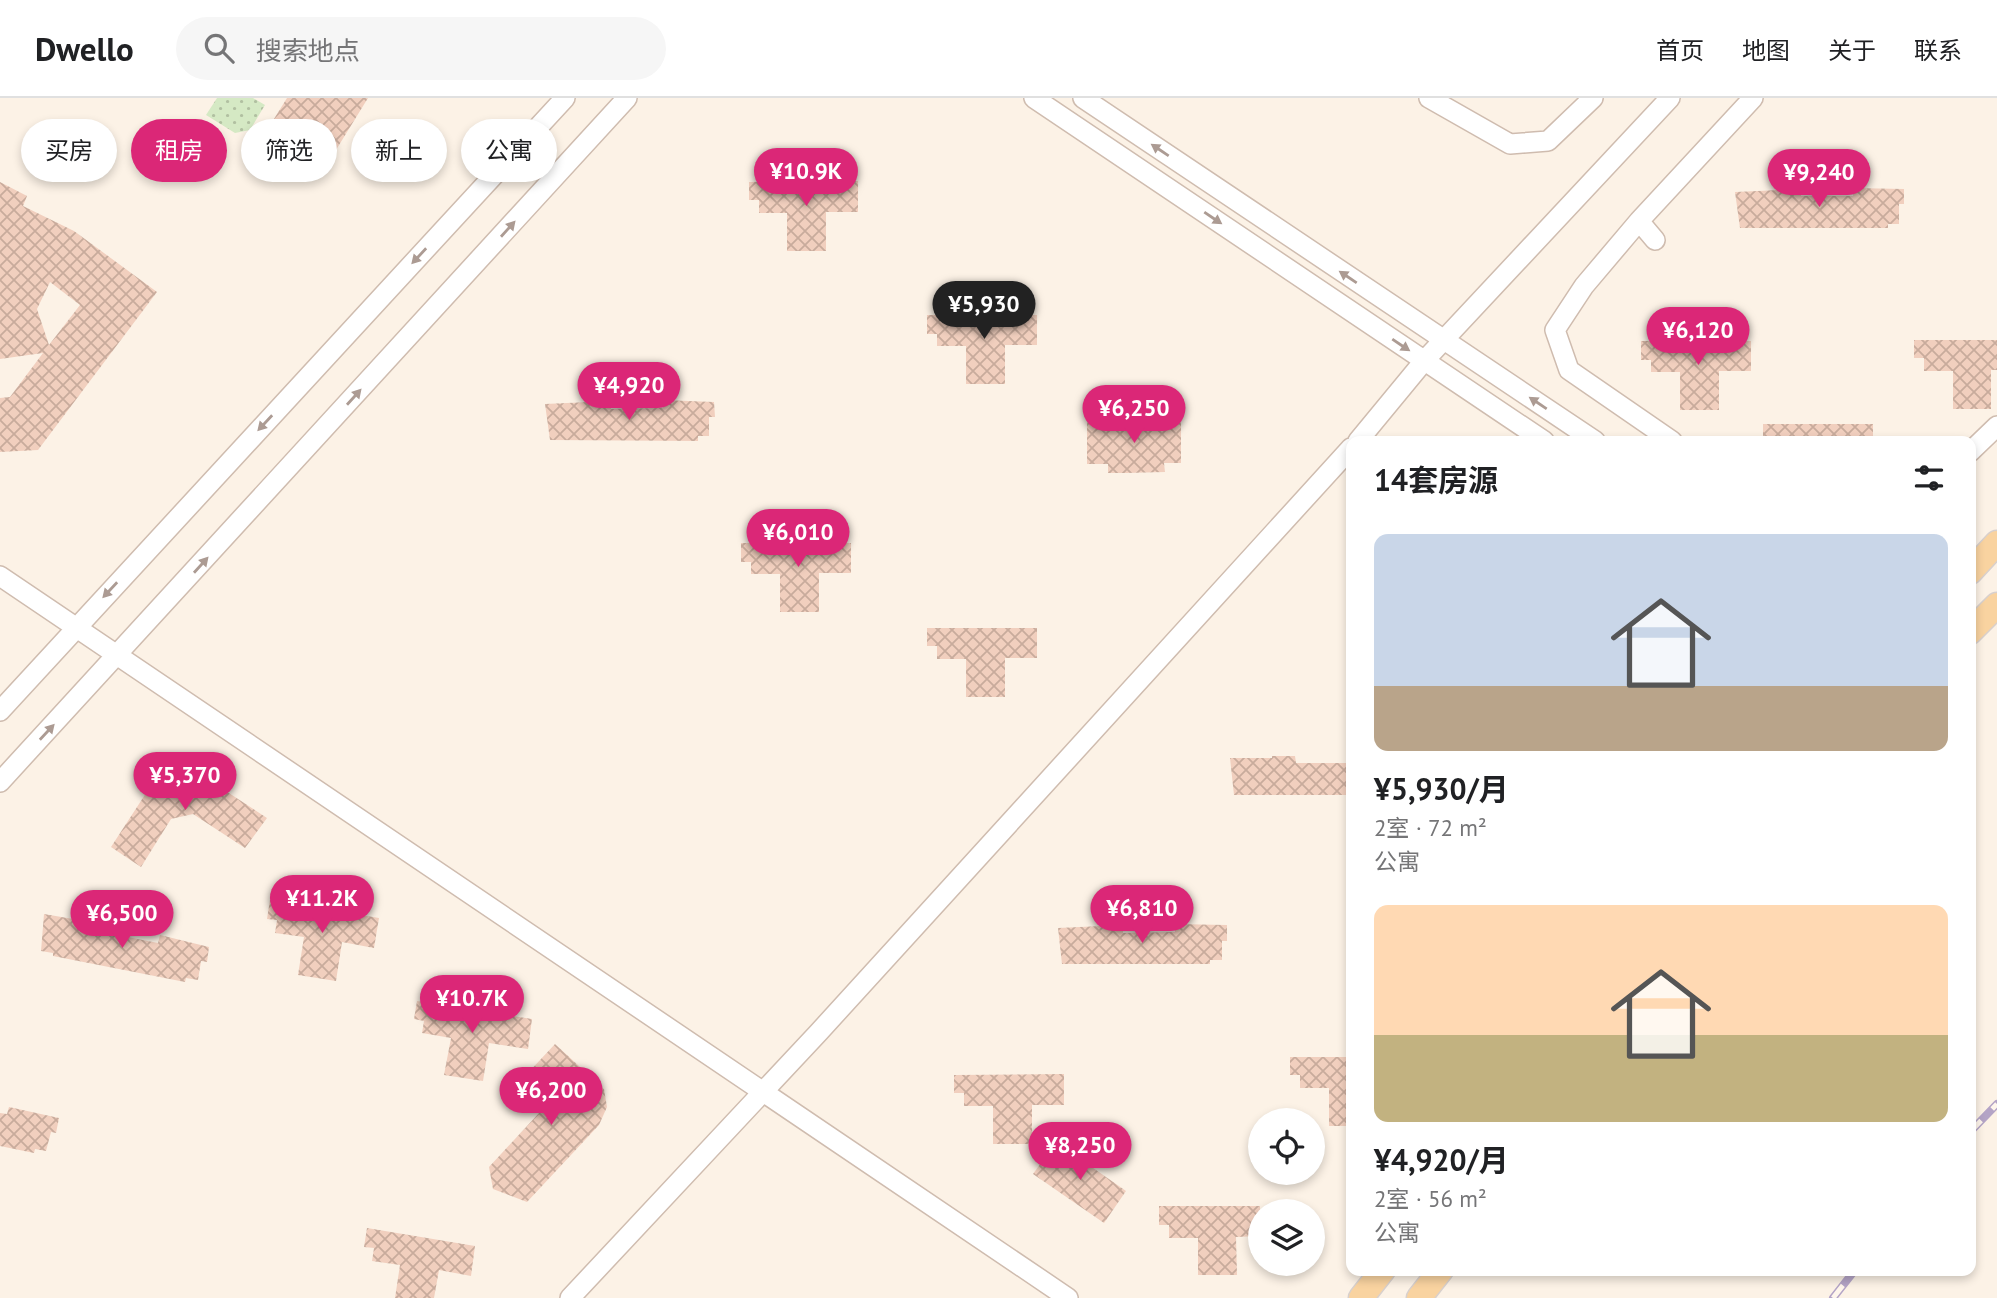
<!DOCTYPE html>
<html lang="zh">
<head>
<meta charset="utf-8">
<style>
	:root { --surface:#fff; --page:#f6f6f6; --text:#202124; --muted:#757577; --line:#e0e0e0; --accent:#db2777 }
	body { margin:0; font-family:"PT Sans","Noto Sans SC",sans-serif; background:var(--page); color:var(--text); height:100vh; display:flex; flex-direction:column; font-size:26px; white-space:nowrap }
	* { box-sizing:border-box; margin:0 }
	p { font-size:23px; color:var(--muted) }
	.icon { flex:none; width:38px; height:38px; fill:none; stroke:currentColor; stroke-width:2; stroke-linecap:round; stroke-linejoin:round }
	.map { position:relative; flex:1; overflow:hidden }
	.drawer { position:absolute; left:1346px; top:338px; width:630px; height:840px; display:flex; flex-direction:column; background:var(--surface); border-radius:14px; box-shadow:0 4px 10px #0003 }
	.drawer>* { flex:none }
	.banner { position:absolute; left:21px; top:21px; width:665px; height:63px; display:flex; gap:14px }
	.buttons { position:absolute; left:1248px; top:1010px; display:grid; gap:14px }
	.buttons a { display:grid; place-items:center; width:77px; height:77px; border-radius:50%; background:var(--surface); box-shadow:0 4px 10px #0003; font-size:35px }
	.price { position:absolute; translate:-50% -60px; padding:0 16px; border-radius:24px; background:var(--accent); color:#fff; font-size:23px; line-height:46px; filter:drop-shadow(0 2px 4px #0008) }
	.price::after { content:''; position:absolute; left:50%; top:42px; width:21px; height:16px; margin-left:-10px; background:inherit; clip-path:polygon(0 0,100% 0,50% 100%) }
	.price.selected { background:#222; color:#fff }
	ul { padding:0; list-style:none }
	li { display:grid; align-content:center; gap:14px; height:371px; padding:0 28px }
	li span { display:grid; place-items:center; height:217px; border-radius:14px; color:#555 }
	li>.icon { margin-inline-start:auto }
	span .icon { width:126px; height:126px; fill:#fffc; stroke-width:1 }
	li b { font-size:30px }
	h2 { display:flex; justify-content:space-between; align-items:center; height:84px; padding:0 28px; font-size:30px }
	.chip { padding:0 24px; border-radius:32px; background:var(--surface); box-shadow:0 4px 10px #0003; font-size:24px; line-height:63px }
	.chip.selected { background:var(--accent); color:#fff }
	header { display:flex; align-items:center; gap:42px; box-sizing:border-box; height:98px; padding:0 35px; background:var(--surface); border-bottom:2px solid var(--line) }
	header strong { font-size:33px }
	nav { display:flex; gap:38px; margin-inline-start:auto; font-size:24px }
	.search { width:490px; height:63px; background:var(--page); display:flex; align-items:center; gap:18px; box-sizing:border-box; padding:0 24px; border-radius:38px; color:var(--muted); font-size:26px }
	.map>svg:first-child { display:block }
</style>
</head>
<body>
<header>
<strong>Dwello</strong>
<div class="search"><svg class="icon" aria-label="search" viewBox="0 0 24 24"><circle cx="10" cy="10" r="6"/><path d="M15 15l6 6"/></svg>搜索地点</div>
<nav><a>首页</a><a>地图</a><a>关于</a><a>联系</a></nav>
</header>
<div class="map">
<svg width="1997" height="1200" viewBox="0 0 1997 1200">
	<defs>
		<pattern id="grass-dots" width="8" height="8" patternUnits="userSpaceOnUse" patternTransform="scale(1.75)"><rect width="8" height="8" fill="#d5e9c4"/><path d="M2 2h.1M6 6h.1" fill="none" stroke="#b1c0a1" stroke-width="1.8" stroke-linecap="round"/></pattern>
		<pattern id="building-cross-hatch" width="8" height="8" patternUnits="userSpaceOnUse" patternTransform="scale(1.75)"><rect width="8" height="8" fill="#f1cfbe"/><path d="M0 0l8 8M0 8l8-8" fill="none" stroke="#c8ab9c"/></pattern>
	</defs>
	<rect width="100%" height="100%" fill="#fcf2e6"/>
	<path fill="url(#grass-dots)" d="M217 0H253L265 7 250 32 235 35 206 17Z"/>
	<path fill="url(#building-cross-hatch)" fill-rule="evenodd" d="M287 0H368L323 73 264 37Z
		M858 83V114H826V153H787V115H759V102H749V84Z
		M0 84 27 98 23 108 74 133 157 194 38 352 0 354V300L10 299 43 255 0 261ZM50 184 80 207 49 247 37 211Z
		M1853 90 1904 91V106H1899V126H1888V130H1740L1735 94 1801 91V98H1853Z
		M927 217H1037V247H1005V286H966V248H937V236H927Z
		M1914 242H1997V272H1991V311H1953V273H1924V260H1914Z
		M1641 243H1751V273H1719V312H1680V274H1651V262H1641Z
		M663 302 714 304 715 319H709V338H698V343L550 342 545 306 611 303V311L663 310Z
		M1087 323H1181V365H1164L1165 374 1127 375H1108V366H1087Z
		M1763 326H1873V343H1763Z
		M741 445H851V475H819V514H780V476H751V464H741Z
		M927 530H1037V560H1005V599H966V561H937V548H927Z
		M1272 658H1295L1296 665H1351V697H1234L1230 660H1272Z
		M183 665 267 720 245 750 193 716 171 721 141 769 111 749 163 669Z
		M270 802 379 820 374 850 342 844 336 883 298 877 304 839 275 835 277 822 267 821Z
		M44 816 108 827 107 835 158 845 160 837 209 849 207 864 201 863 198 882 186 880 185 884 53 858V855L41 853Z
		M1175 826 1227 827V843H1222V862H1210V866H1062L1058 830 1123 827V835L1175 834Z
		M417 903 532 921 528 951 489 945 483 983 444 977 451 940 422 935 424 923 414 921Z
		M555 946 604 991 607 1009 599 1027 527 1104 493 1091 489 1069 553 1000 526 977Z
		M1290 959H1351V1028H1329V990H1300V977H1290Z
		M1064 976V1007H1032V1046H993V1008H964V995H954V977Z
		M9 1009 59 1020 56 1035 51 1034 46 1053 35 1051 34 1055 0 1048V1015L7 1016Z
		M1056 1044 1126 1093 1104 1125 1033 1076Z
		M1159 1108H1260V1138L1236 1139 1237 1177H1198V1140H1169V1127H1159Z
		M367 1130 475 1148 471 1178 439 1172 434 1200H395L400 1167 372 1163 374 1150 364 1149Z"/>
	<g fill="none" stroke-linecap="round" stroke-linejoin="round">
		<defs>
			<path id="minor" d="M1034 0 1544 343
				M1083 0 1595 343
				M1429 0 1510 46 1548 43 1593 0
				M1639 123 1584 188 1555 232 1569 272 1672 343
				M1655 142 1639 123 1753 0
				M1358 343 1424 263 1670 0
				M1970 354 1997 328
				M0 478 1068 1200
				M0 613 565 0
				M0 684 627 0
				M570 1200 819 934 1351 350"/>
			<path id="major" d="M1970 474 1997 445
				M1970 534 1997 507
				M1361 1200 1383 1172
				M1419 1200 1441 1172"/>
		</defs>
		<use href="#minor" stroke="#cfbcaf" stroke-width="22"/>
		<use href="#major" stroke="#d8d0cd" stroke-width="27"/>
		<use href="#minor" stroke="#fff" stroke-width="19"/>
		<use href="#major" stroke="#f9d3a0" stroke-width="24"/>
		<defs>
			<path id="rail" d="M1970 1034 1997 1006
				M1833 1200 1855 1172"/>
		</defs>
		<use href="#rail" stroke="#b4a4c6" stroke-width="8"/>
		<use href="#rail" stroke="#fff6ec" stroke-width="5" stroke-dasharray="16" stroke-linecap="butt"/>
	</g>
	<defs><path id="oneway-solid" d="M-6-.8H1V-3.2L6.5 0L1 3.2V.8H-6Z" transform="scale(1.75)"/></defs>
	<g fill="#ac9b93">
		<use href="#oneway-solid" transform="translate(1160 52) rotate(-146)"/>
		<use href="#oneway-solid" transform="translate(1213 120) rotate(34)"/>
		<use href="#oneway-solid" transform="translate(508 131) rotate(-48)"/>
		<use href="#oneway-solid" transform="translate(419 158) rotate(133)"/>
		<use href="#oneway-solid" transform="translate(1348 179) rotate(-146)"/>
		<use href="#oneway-solid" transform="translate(1401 247) rotate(34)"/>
		<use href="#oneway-solid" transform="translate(354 299) rotate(-48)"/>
		<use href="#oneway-solid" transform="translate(1538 305) rotate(-146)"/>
		<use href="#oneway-solid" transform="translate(265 325) rotate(133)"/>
		<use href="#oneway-solid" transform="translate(201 467) rotate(-48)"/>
		<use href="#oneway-solid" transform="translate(110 492) rotate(133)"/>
		<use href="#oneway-solid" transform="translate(47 634) rotate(-47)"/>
	</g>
</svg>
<div class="buttons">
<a><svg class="icon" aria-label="locate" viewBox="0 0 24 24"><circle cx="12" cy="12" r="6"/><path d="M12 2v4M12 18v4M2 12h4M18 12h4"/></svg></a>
<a><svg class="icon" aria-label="layers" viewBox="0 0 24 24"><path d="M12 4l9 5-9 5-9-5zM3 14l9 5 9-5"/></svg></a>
</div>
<b class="price" style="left:806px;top:110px">¥10.9K</b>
<b class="price" style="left:1819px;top:111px">¥9,240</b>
<b class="price selected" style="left:984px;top:243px">¥5,930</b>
<b class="price" style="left:1698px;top:269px">¥6,120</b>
<b class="price" style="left:629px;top:324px">¥4,920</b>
<b class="price" style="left:1134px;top:347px">¥6,250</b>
<b class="price" style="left:798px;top:471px">¥6,010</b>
<b class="price" style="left:185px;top:714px">¥5,370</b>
<b class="price" style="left:322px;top:837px">¥11.2K</b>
<b class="price" style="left:1142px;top:847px">¥6,810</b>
<b class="price" style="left:122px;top:852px">¥6,500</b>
<b class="price" style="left:472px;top:937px">¥10.7K</b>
<b class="price" style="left:551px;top:1029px">¥6,200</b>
<b class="price" style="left:1080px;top:1084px">¥8,250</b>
<div class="banner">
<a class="chip">买房</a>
<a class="chip selected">租房</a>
<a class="chip">筛选</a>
<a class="chip">新上</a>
<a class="chip">公寓</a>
</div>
<section class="drawer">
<h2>14套房源<svg class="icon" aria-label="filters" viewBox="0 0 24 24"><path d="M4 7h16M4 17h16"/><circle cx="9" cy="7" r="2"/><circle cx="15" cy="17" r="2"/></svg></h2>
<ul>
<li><span style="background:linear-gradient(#c9d6e8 70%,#b9a48a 0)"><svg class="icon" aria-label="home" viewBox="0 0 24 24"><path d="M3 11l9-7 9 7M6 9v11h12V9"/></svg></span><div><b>¥5,930/月</b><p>2室 · 72 m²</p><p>公寓</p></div></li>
<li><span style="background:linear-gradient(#ffd9b3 60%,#c2b280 0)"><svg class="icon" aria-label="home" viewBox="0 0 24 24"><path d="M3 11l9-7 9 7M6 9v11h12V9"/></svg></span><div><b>¥4,920/月</b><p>2室 · 56 m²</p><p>公寓</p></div></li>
</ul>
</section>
</div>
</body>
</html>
